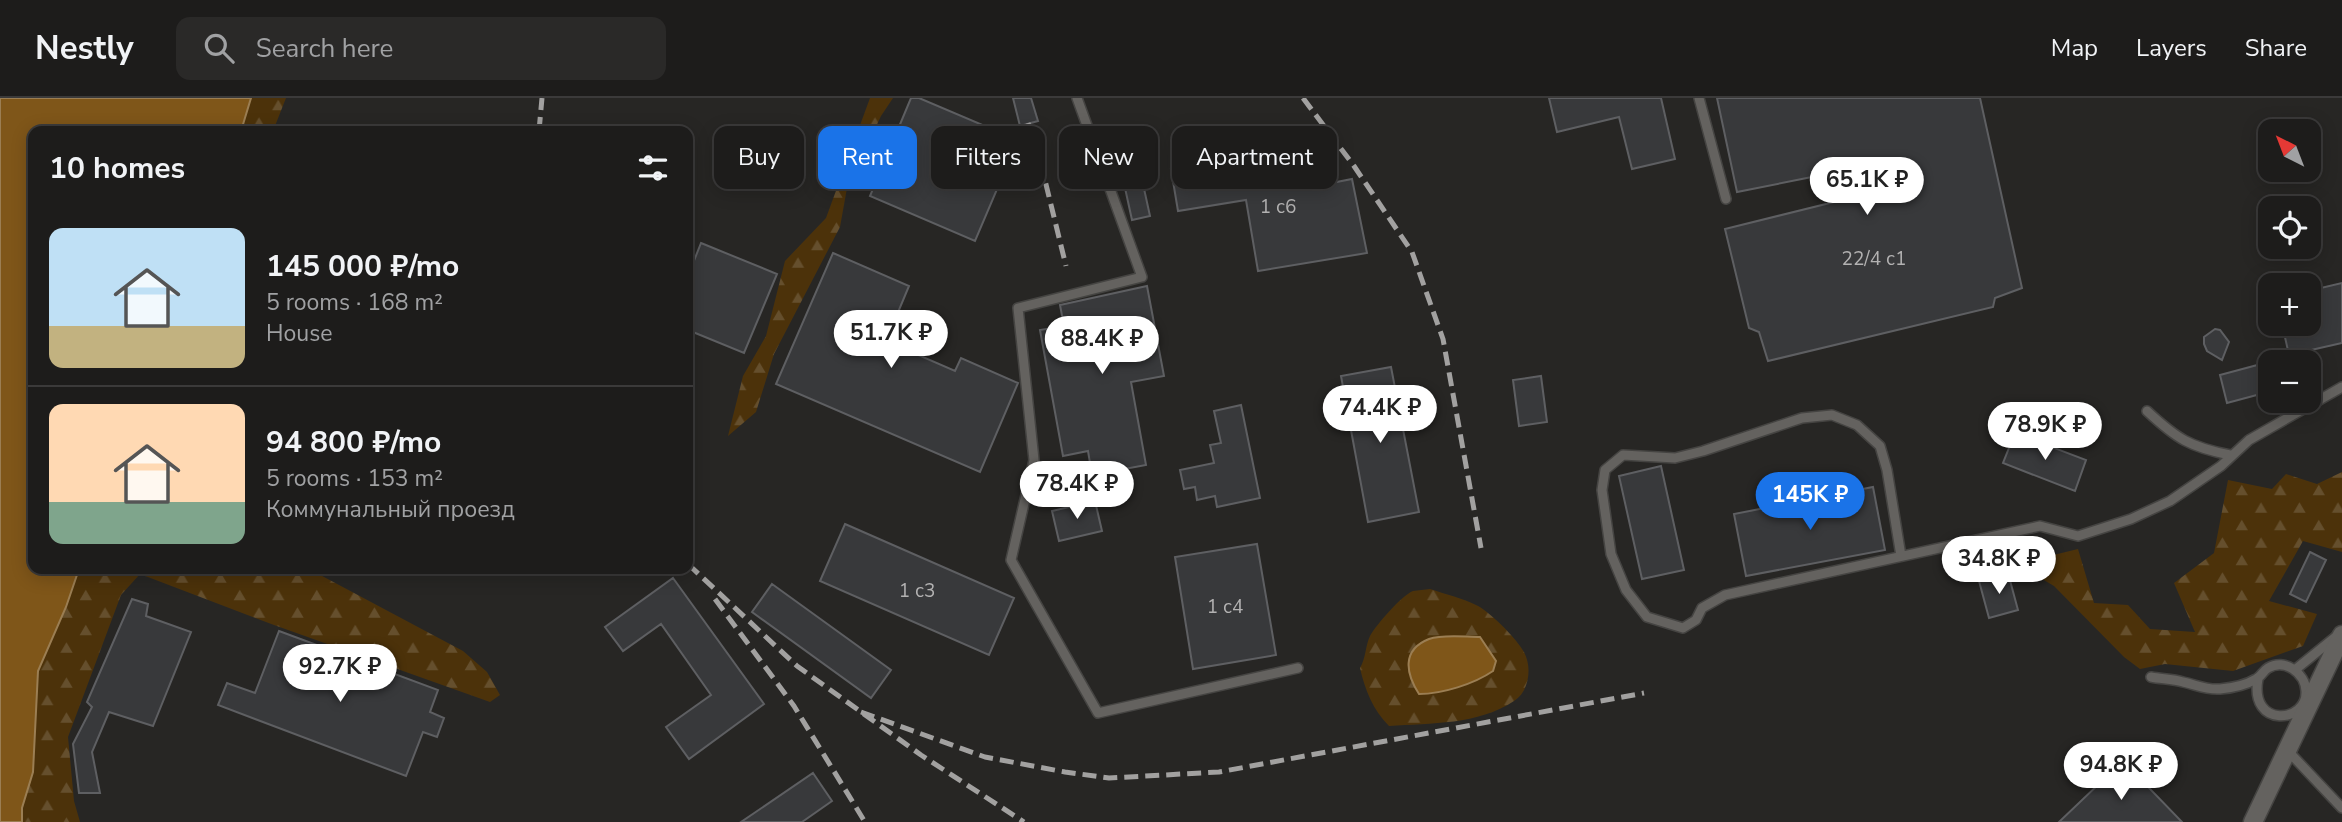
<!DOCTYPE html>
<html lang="en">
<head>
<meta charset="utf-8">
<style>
	:root { --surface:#1d1c1b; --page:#2a2928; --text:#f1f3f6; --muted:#a0a1a3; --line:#3b3a3a; --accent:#1a73e8 }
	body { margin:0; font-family:"Nunito Sans",sans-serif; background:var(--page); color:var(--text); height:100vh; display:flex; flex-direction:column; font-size:26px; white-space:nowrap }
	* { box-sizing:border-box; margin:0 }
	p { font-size:23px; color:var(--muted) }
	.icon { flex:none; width:38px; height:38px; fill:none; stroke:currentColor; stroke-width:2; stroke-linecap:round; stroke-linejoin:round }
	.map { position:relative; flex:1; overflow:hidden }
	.details { position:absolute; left:28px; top:28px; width:665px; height:448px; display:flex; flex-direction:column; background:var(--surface); border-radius:14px; box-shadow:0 4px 18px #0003,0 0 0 2px var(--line) }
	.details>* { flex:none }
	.top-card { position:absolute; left:714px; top:28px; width:665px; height:63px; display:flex; gap:14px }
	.needle { width:46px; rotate:318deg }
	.buttons { position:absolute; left:2258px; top:21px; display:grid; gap:14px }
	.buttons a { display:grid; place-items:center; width:63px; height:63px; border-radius:14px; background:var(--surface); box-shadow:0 4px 18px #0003,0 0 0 2px var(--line); font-size:35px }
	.price { position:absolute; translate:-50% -60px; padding:0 16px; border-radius:24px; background:#fff; color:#222; font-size:23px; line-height:46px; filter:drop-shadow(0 2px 4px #0008) }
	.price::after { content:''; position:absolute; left:50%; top:42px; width:21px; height:16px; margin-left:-10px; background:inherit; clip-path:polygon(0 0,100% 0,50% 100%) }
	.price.on { background:var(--accent); color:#fff }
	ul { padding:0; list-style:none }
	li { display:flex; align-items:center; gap:21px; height:175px; padding:0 21px }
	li+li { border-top:2px solid var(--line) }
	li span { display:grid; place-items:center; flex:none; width:196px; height:140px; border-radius:14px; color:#555 }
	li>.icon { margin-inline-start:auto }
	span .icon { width:84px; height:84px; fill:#fffc; stroke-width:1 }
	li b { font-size:30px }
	h2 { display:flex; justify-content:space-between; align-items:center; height:84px; padding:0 21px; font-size:30px }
	.chip { padding:0 24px; border-radius:14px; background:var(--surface); box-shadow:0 4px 18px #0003,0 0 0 2px var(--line); font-size:24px; line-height:63px }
	.chip.on { background:var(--accent); color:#fff }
	header { display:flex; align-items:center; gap:42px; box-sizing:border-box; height:98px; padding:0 35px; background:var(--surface); border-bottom:2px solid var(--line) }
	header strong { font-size:33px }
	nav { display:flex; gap:38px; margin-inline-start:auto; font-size:24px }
	.search { width:490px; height:63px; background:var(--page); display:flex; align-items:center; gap:18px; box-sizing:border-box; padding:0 24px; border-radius:14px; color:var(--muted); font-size:26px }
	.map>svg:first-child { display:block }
</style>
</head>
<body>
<header>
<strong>Nestly</strong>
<div class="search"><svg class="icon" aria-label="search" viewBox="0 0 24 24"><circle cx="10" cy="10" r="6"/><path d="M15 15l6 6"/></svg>Search here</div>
<nav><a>Map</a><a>Layers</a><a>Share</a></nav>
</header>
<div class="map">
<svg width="2342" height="724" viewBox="0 0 2342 724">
	<defs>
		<pattern id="forest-firs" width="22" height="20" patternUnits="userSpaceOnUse" patternTransform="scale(1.75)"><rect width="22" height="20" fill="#4c320a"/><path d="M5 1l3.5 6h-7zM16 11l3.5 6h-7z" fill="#654f2d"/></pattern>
	</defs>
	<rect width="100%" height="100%" fill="#272624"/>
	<path fill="url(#forest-firs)" d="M251 0H286L273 33H241Z
		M870 0H893L881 18 847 90 840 129 774 256 756 314 728 338 743 278 766 238 785 163 826 120Z
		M2342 374V454L2303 443 2269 503 2317 516 2303 548 2233 573 2165 566 2140 571 2124 559 2054 488 2017 466 2078 451 2094 505 2128 507 2150 531 2195 534 2174 485 2214 455 2228 382 2272 391 2286 376 2317 386Z
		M79 471H309L463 553 487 574 500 597 490 604 274 527 140 476 121 497 68 639 74 703 80 724H22V710L33 674 38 573 66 509Z
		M1430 491C1445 496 1462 500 1476 507 1489 513 1515 539 1522 551 1533 566 1530 593 1514 603 1478 627 1431 625 1389 628 1373 612 1365 592 1360 570 1366 560 1365 549 1370 538 1376 527 1402 497 1413 493 1418 492 1425 492 1430 491Z"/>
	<path fill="#7f5619" stroke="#9b7e53" stroke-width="2" d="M0 0H251L241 33H33V471H79L66 509 38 573 33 674 22 710V724H0Z
		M1480 539 1496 563 1493 573C1474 586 1442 596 1419 596 1406 576 1401 552 1429 541 1443 536 1465 539 1480 539Z"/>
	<path fill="#38393b" stroke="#5e5f62" stroke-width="2" d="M911 0H919L1018 42 975 143 870 98Z
		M1013 0H1031L1038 23 1020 28Z
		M1549 0H1661L1675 61 1632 71 1619 19 1557 34Z
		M1717 0H1980L2022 190 1995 200 1993 209 1768 263 1759 234 1749 230 1725 131 1834 104 1827 76 1737 94Z
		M1300 50 1306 90 1352 81 1367 155 1258 173 1246 102 1178 113 1171 71Z
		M1136 54 1150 118 1132 122 1118 58Z
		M701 145 777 176 744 255 688 232V178Z
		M833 155 909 188 886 243 955 273 961 260 1018 285 980 374 776 286Z
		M2342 185V245L2289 257 2282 226H2308V193Z
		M1147 188 1164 278 1131 284 1146 367 1092 377 1088 353 1063 358 1040 232 1064 228 1060 207Z
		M2215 231 2220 232 2229 244 2222 262 2207 253 2204 246V239Z
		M2261 266 2268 294 2227 305 2220 277Z
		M1391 269 1419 414 1368 424 1341 278Z
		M1541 278 1547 324 1519 328 1513 282Z
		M1241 307 1260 400 1217 409 1215 398 1197 402 1195 389 1184 391 1180 372 1214 365 1210 347 1221 345 1214 313Z
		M2015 335 2086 362 2075 393 2003 365Z
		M1661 368 1684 472 1642 481 1619 378Z
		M1873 389 1885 452 1746 478 1734 416Z
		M1095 403 1102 433 1059 443 1052 413Z
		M845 426 1014 500 989 557 820 483Z
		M1257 446 1276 557 1193 571 1175 459Z
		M2310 454 2326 462 2306 504 2290 496Z
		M2008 475 2018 512 1989 520 1979 483Z
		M673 480 764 606 689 661 666 629 711 597 661 526 623 553 605 529Z
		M772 486 891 572 871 600 752 514Z
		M132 501 148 506 146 518 191 534 153 628 109 614 92 654 100 695H79L73 646 92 609 87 604Z
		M279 533 438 592 430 614 444 620 437 639 423 634 406 678 218 607 227 585 255 595Z
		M2123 663 2182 724H2059Z
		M813 675 832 703 802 724H741Z"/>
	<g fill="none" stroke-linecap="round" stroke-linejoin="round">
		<defs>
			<path id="service" d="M1077 0 1142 179 1018 210 1034 362 1011 462 1098 615 1298 570
				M1699 0 1726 101
				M2147 313C2177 341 2190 349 2230 357
				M1901 458 1887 372 1880 348 1857 327 1832 317 1802 320 1703 353 1675 360 1623 357 1605 372 1602 392 1611 456 1626 492 1647 519 1683 530 1696 522 1702 510 1725 497 2040 428 2078 438 2131 421 2170 403 2221 368 2249 342 2342 289
				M2296 571 2338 537
				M2151 579C2161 581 2173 581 2183 584 2197 587 2205 592 2220 591 2231 590 2246 587 2256 581 2261 579 2263 573 2268 570 2285 560 2305 575 2306 593 2308 625 2249 631 2258 581
				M2288 653 2342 710"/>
			<path id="minor" d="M2253 724 2342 537"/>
		</defs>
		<use href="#service" stroke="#454442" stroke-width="12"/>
		<use href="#minor" stroke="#454442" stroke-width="21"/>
		<use href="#service" stroke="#64625f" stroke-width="9"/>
		<use href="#minor" stroke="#64625f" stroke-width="18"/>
		<path stroke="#a2a1a0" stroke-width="5" stroke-dasharray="14 7" stroke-linecap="butt" d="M1303 0 1354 68 1412 154 1443 241 1481 450
			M1028 25 1040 62 1066 168
			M539 33 542 0
			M688 466 797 568 921 657 1024 724
			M715 501 794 608 865 724
			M861 614 985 659 1065 674 1109 680 1219 674 1644 595"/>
	</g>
	<g text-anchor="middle" stroke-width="7" stroke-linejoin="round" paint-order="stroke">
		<g font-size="19" fill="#b3b2b2">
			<text x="1278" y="115">1 с6</text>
			<text x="1874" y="167">22/4 с1</text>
			<text x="917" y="499">1 с3</text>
			<text x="1225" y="515">1 с4</text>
		</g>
	</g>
</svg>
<div class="buttons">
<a><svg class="needle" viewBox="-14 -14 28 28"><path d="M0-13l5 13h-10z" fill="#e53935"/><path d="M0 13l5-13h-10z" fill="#a0a1a3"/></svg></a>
<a><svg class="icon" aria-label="locate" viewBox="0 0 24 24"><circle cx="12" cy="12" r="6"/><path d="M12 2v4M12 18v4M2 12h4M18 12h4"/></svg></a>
<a>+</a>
<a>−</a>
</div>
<b class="price" style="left:1867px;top:119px">65.1K ₽</b>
<b class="price" style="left:891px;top:272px">51.7K ₽</b>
<b class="price" style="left:1102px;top:278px">88.4K ₽</b>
<b class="price" style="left:1380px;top:347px">74.4K ₽</b>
<b class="price" style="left:2045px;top:364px">78.9K ₽</b>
<b class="price" style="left:1077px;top:423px">78.4K ₽</b>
<b class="price on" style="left:1810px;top:434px">145K ₽</b>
<b class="price" style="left:1999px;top:498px">34.8K ₽</b>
<b class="price" style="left:340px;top:606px">92.7K ₽</b>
<b class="price" style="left:2121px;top:704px">94.8K ₽</b>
<div class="top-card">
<a class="chip">Buy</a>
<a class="chip on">Rent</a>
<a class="chip">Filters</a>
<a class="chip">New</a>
<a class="chip">Apartment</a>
</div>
<section class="details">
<h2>10 homes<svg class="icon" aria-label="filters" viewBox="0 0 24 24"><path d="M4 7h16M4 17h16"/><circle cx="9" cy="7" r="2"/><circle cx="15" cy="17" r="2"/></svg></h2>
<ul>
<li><span style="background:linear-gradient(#bfe0f5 70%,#c2b280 0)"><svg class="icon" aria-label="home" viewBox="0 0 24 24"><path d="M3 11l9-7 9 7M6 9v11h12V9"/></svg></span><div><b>145 000 ₽/mo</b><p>5 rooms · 168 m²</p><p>House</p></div></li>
<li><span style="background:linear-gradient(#ffd9b3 70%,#7fa58c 0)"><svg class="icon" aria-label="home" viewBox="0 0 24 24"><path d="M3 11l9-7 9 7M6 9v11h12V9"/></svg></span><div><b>94 800 ₽/mo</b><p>5 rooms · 153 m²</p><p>Коммунальный проезд</p></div></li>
</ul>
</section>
</div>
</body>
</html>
